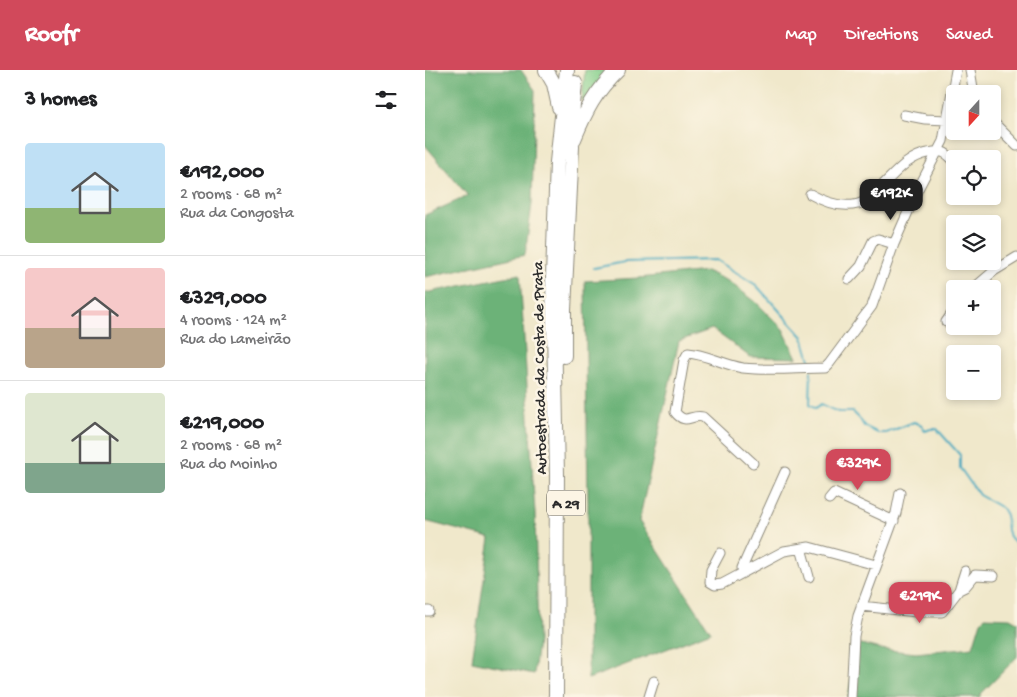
<!DOCTYPE html>
<html lang="en">
<head>
<meta charset="utf-8">
<style>
	:root { --surface:#fff; --page:#f6f6f6; --text:#202124; --muted:#757577; --line:#e0e0e0; --accent:#d1495b }
	body { margin:0; font-family:"Gochi Hand",sans-serif; background:var(--page); color:var(--text); height:100vh; display:flex; flex-direction:column; font-size:19px; white-space:nowrap }
	* { box-sizing:border-box; margin:0 }
	p { font-size:16px; color:var(--muted) }
	.icon { flex:none; width:28px; height:28px; fill:none; stroke:currentColor; stroke-width:2; stroke-linecap:round; stroke-linejoin:round }
	.map { position:relative; flex:1; overflow:hidden }
	.drawer { display:flex; flex-direction:column; background:var(--surface); width:425px }
	.drawer>* { flex:none }
	.needle { width:32px; rotate:201deg }
	.tools { position:absolute; left:521px; top:15px; display:grid; gap:10px }
	.tools a { display:grid; place-items:center; width:55px; height:55px; border-radius:5px; background:var(--surface); box-shadow:0 2px 8px #0003; font-size:25px }
	.price { position:absolute; translate:-50% -42px; padding:0 11px; border-radius:10px; background:var(--accent); color:#fff; font-size:16px; line-height:32px; filter:drop-shadow(0 1px 2px #0008) }
	.price::after { content:''; position:absolute; left:50%; top:30px; width:15px; height:11px; margin-left:-8px; background:inherit; clip-path:polygon(0 0,100% 0,50% 100%) }
	.price.on { background:#222; color:#fff }
	ul { padding:0; list-style:none }
	li { display:flex; align-items:center; gap:15px; height:125px; padding:0 25px }
	li+li { border-top:1px solid var(--line) }
	li span { display:grid; place-items:center; flex:none; width:140px; height:100px; border-radius:5px; color:#555 }
	li>.icon { margin-inline-start:auto }
	span .icon { width:60px; height:60px; fill:#fffc; stroke-width:1 }
	li b { font-size:21px }
	h2 { display:flex; justify-content:space-between; align-items:center; height:60px; padding:0 25px; font-size:21px }
	header { display:flex; align-items:center; gap:30px; box-sizing:border-box; height:70px; padding:0 25px; background:var(--accent); color:#fff }
	header strong { font-size:24px }
	nav { display:flex; gap:28px; margin-inline-start:auto; font-size:18px }
	main { display:flex; flex:1; min-height:0 }
	.map>svg:first-child { display:block }
</style>
</head>
<body>
<header>
<strong>Roofr</strong>
<nav><a>Map</a><a>Directions</a><a>Saved</a></nav>
</header>
<main>
<section class="drawer">
<h2>3 homes<svg class="icon" aria-label="filters" viewBox="0 0 24 24"><path d="M4 7h16M4 17h16"/><circle cx="9" cy="7" r="2"/><circle cx="15" cy="17" r="2"/></svg></h2>
<ul>
<li><span style="background:linear-gradient(#bfe0f5 65%,#8fb573 0)"><svg class="icon" aria-label="home" viewBox="0 0 24 24"><path d="M3 11l9-7 9 7M6 9v11h12V9"/></svg></span><div><b>€192,000</b><p>2 rooms · 68 m²</p><p>Rua da Congosta</p></div></li>
<li><span style="background:linear-gradient(#f6c9c9 60%,#b9a48a 0)"><svg class="icon" aria-label="home" viewBox="0 0 24 24"><path d="M3 11l9-7 9 7M6 9v11h12V9"/></svg></span><div><b>€329,000</b><p>4 rooms · 124 m²</p><p>Rua do Lameirão</p></div></li>
<li><span style="background:linear-gradient(#dfe7d0 70%,#7fa58c 0)"><svg class="icon" aria-label="home" viewBox="0 0 24 24"><path d="M3 11l9-7 9 7M6 9v11h12V9"/></svg></span><div><b>€219,000</b><p>2 rooms · 68 m²</p><p>Rua do Moinho</p></div></li>
</ul>
</section>
<div class="map">
<svg width="592" height="627" viewBox="0 0 592 627">
	<rect width="100%" height="100%" fill="#fcf5e5"/>
	<filter id="ink" filterUnits="userSpaceOnUse"><feTurbulence type="fractalNoise" baseFrequency=".02" numOctaves="2"/><feDisplacementMap in="SourceGraphic" scale="10" xChannelSelector="R" yChannelSelector="G"/><feConvolveMatrix kernelMatrix="1 2 1 2 8 2 1 2 1" color-interpolation-filters="sRGB"/></filter>
	<filter id="wash" filterUnits="userSpaceOnUse"><feTurbulence type="fractalNoise" baseFrequency=".0096" numOctaves="4" result="noise"/><feDisplacementMap in="SourceGraphic" scale="20" xChannelSelector="R" yChannelSelector="G"/><feGaussianBlur stdDeviation="1.12" result="paint"/><feColorMatrix in="noise" values="0 0 0 0 0 0 0 0 0 0 0 0 0 0 0 0 0 1.4 0 .05"/><feComposite in="paint" operator="in"/></filter>
	<g filter="url(#wash)">
		<rect width="100%" height="100%" fill="#f0e8cb"/>
		<path fill="#86d08d" stroke="#587e5c" d="M160 0H189L162 31 157 30Z"/>
		<path fill="#6cb278" stroke="#4c6e52" d="M0 0H96L110 20 107 134 100 185 0 207V145L43 126 0 75Z
			M281 201 303 211 331 232 358 259 372 288 325 287 287 259 254 271 214 451 286 562 163 609V431L160 211 214 208Z
			M95 204 110 443 113 571 109 604 47 591 65 468 0 451V223Z
			M560 547 585 548 592 552V587L555 625V627H423L432 573 455 579 491 583 548 577 556 551Z"/>
		<g fill="none" stroke-linecap="round" stroke-linejoin="round">
			<path stroke="#42aac1" stroke-width="2" d="M169 198 200 192 291 190 331 215 378 267 386 293
				M386 301 385 334 391 338 396 334 413 342H428L435 349 439 356 453 363H461L489 352 497 355 500 361 506 359H512L535 385V398L554 425 577 438 581 445 582 461 586 468 592 474"/>
		</g>
	</g>
	<g filter="url(#ink)">
		<g fill="none" stroke-linecap="round" stroke-linejoin="round">
			<defs>
				<path id="minor" d="M545 0 549 24
					M530 24 541 22 549 23
					M479 45 500 49 522 50
					M568 52 592 76
					M385 124C399 132 417 138 433 134 439 133 444 127 449 123 466 109 480 87 503 83 516 80 520 81 529 91
					M424 209 436 196 448 171 453 169 469 174
					M548 219 569 201 592 187
					M521 252 530 239
					M328 393 278 347C265 344 261 356 250 342L259 290 263 283C280 284 300 295 318 298 345 301 373 298 400 298L404 294 447 236 469 174 493 119 518 71 531 0
					M404 429 409 423 469 451
					M376 478 384 507
					M295 483 286 500 285 512 290 515 297 514 359 481 384 477 451 495
					M318 503 317 498 360 402
					M534 520 540 501
					M436 536 491 542H517L534 520 540 517 550 505 569 506
					M0 541H4
					M224 627 229 611
					M426 627 429 566 433 546 471 443 475 423"/>
				<path id="highway" d="M121 0 129 14 134 37
					M149 69C161 40 170 22 193 0
					M139 286V240L147 77 146 56 150 13
					M131 627 132 405 128 207 132 92 142 0"/>
			</defs>
			<use href="#minor" stroke="#8e8a7b" stroke-width="11"/>
			<use href="#highway" stroke="#8e8a7b" stroke-width="16"/>
			<use href="#minor" stroke="#fff" stroke-width="9"/>
			<use href="#highway" stroke="#fff" stroke-width="14"/>
		</g>
	</g>
	<g text-anchor="middle" stroke-width="5" stroke-linejoin="round" paint-order="stroke">
		<rect fill="#fcf5e5" stroke="#6a6863" stroke-width="1" x="122" y="420.5" width="38" height="25" rx="4"/>
		<g font-size="15" font-weight="bold" fill="#2b2b2b">
			<text x="141" y="438">A 29</text>
		</g>
		<g font-size="16" fill="#2b2b2b" stroke="#fcf5e5">
			<text transform="translate(113 298) rotate(-91)" y="6">Autoestrada da Costa de Prata</text>
		</g>
	</g>
</svg>
<div class="tools">
<a><svg class="needle" viewBox="-14 -14 28 28"><path d="M0-13l5 13h-10z" fill="#e53935"/><path d="M0 13l5-13h-10z" fill="#757577"/></svg></a>
<a><svg class="icon" aria-label="locate" viewBox="0 0 24 24"><circle cx="12" cy="12" r="6"/><path d="M12 2v4M12 18v4M2 12h4M18 12h4"/></svg></a>
<a><svg class="icon" aria-label="layers" viewBox="0 0 24 24"><path d="M12 4l9 5-9 5-9-5zM3 14l9 5 9-5"/></svg></a>
<a>+</a>
<a>−</a>
</div>
<b class="price on" style="left:466px;top:151px">€192K</b>
<b class="price" style="left:433px;top:421px">€329K</b>
<b class="price" style="left:495px;top:554px">€219K</b>
</div>
</main>
</body>
</html>
